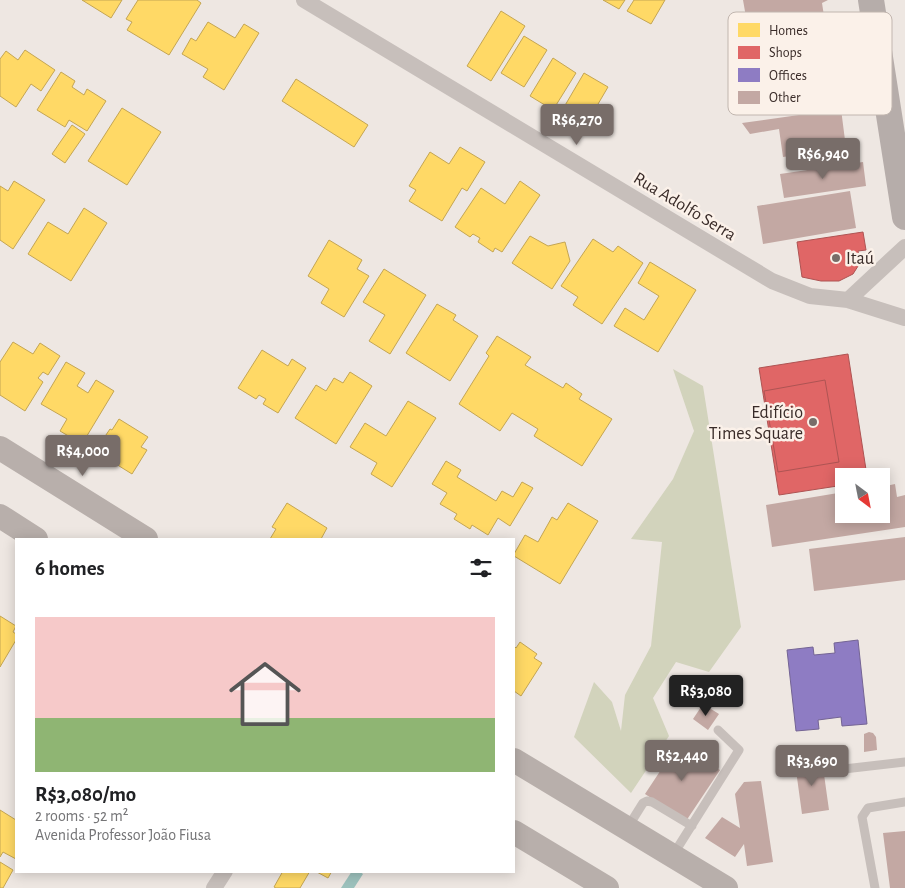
<!DOCTYPE html>
<html lang="en">
<head>
<meta charset="utf-8">
<style>
	:root { --surface:#fff; --page:#f6f6f6; --text:#202124; --muted:#757577; --accent:#786d69 }
	body { margin:0; font-family:"Alegreya Sans",sans-serif; background:var(--page); color:var(--text); height:100vh; display:flex; flex-direction:column; font-size:19px; white-space:nowrap }
	* { box-sizing:border-box; margin:0 }
	p { font-size:16px; color:var(--muted) }
	.icon { flex:none; width:28px; height:28px; fill:none; stroke:currentColor; stroke-width:2; stroke-linecap:round; stroke-linejoin:round }
	.map { position:relative; flex:1; overflow:hidden }
	.panel { position:absolute; left:15px; top:538px; width:500px; height:335px; display:flex; flex-direction:column; background:var(--surface); border-radius:0px; box-shadow:0 2px 12px #0003 }
	.panel>* { flex:none }
	.needle { width:32px; rotate:148deg }
	.fabs { position:absolute; left:835px; top:468px; display:grid; gap:10px }
	.fabs a { display:grid; place-items:center; width:55px; height:55px; border-radius:0px; background:var(--surface); box-shadow:0 2px 12px #0003; font-size:25px }
	.price { position:absolute; translate:-50% -42px; padding:0 11px; border-radius:5px; background:var(--accent); color:#fff; font-size:16px; line-height:32px; filter:drop-shadow(0 1px 2px #0008) }
	.price::after { content:''; position:absolute; left:50%; top:30px; width:15px; height:11px; margin-left:-8px; background:inherit; clip-path:polygon(0 0,100% 0,50% 100%) }
	.price.on { background:#222; color:#fff }
	ul { padding:0; list-style:none }
	li { display:grid; align-content:center; gap:10px; height:265px; padding:0 20px }
	li span { display:grid; place-items:center; height:155px; border-radius:0px; color:#555 }
	li>.icon { margin-inline-start:auto }
	span .icon { width:90px; height:90px; fill:#fffc; stroke-width:1 }
	li b { font-size:21px }
	h2 { display:flex; justify-content:space-between; align-items:center; height:60px; padding:0 20px; font-size:21px }
	.map>svg:first-child { display:block }
</style>
</head>
<body>
<div class="map">
<svg width="905" height="888" viewBox="0 0 905 888">
	<rect width="100%" height="100%" fill="#eee7e2"/>
	<path fill="#d2d3bc" d="M673 369 703 386 741 627 709 672 676 662 653 698 669 736 631 793 574 737 594 682 612 702 621 731 625 695 651 646 662 542 631 539 673 479 694 431Z"/>
	<path fill="#9dc2bd" d="M352 871H359L363 874 354 888H341Z"/>
	<path fill="#ffd966" stroke="#c4a553" d="M82 0H122L111 18Z
		M138 0H197L201 3 169 55 127 30 132 22 126 19Z
		M603 0H625L619 9Z
		M634 0H665L651 24 627 11Z
		M501 11 525 26 491 81 467 66Z
		M208 22 235 38 244 24 259 33 224 90 203 77 208 69 182 54 191 38 196 41Z
		M524 36 547 50 524 87 501 73Z
		M25 50 55 70 41 91 31 84 16 107 0 96V59L6 51 18 60Z
		M553 58 576 73 553 110 530 96Z
		M61 72 75 81 72 87 84 95 87 89 106 101 87 131 69 120 65 127 37 110Z
		M584 73 608 87 581 133 557 119Z
		M296 79 368 125 354 147 282 101Z
		M122 108 161 132 127 185 88 161Z
		M72 125 85 134 65 163 52 154Z
		M460 147 485 162 467 191 462 188 442 221 409 201 416 190 409 186 430 152 449 164Z
		M14 181 45 200 13 249 0 240V186L8 191Z
		M520 181 540 195 502 252 495 248 493 252 478 242 480 238 473 234 470 237 455 227 481 188 505 204Z
		M84 208 107 223 71 281 28 254 48 222 68 234Z
		M530 236 548 246 565 242 570 261 552 289 512 263Z
		M593 239 613 252 618 246 643 263 602 324 573 305 578 297 561 286Z
		M329 240 362 260 357 269 369 276 344 317 321 303 329 289 308 276Z
		M650 262 696 290 658 352 614 326 625 308 644 320 659 296 638 283Z
		M384 269 426 295 390 354 369 341 385 315 363 302Z
		M437 304 456 315 453 320 478 336 450 381 406 353Z
		M497 336 531 357 525 365 563 388 566 383 582 394 579 399 612 419 582 466 534 436 538 429 512 413 500 431 459 404 489 356 486 353Z
		M13 342 33 354 40 343 60 356 48 375 43 372 38 378 43 382 25 411 0 395V362Z
		M262 350 288 366 292 359 306 368 278 413 263 404 266 399 259 395 256 399 238 388Z
		M66 362 85 373 77 386 88 393 96 380 114 391 82 444 60 431 67 419 41 404Z
		M350 372 372 386 336 444 295 418 316 385 326 391 334 378 343 383Z
		M408 401 436 418 392 487 371 474 377 463 350 447 365 423 386 436Z
		M119 419 148 437 141 447 147 450 132 474 95 451 110 429 112 430Z
		M446 461 461 470 457 477 496 501 502 491 513 497 522 482 533 488 510 526 498 518 488 535 472 525 470 529 454 519 457 514 440 504 447 493 432 484Z
		M287 503 327 528 321 539H270L276 529 272 527Z
		M568 503 598 521 560 584 514 556V554L525 535 538 542 552 517 557 520Z
		M0 616 16 626 13 632 16 634V640L0 667Z
		M520 642 537 654 534 658 542 663 521 696 514 691V646L516 648Z
		M0 810 16 820V859L3 852 0 857Z
		M0 862 13 870 3 888H0Z
		M283 871H310L300 888H276L274 887Z
		M315 871H332L328 878Z"/>
	<path fill="#e06666" stroke="#ae5453" d="M863 232 866 250 858 251 860 263 853 274 839 281H821L802 277 797 242Z
		M848 354 867 476H844V485L779 495 759 368Z
		M825 380 839 462 778 472 764 391Z"/>
	<path fill="#8e7cc3" stroke="#746494" d="M858 640 867 724 842 726 841 717 818 720 819 729 796 731 787 650 813 647 814 655 835 653 834 643Z"/>
	<path fill="#c3a8a3" d="M743 0H828L822 3 826 29 747 40 745 28 731 30 730 19 746 17Z
		M841 109 846 148 783 157 779 129 750 134 742 123Z
		M863 162 866 186 784 198 780 174Z
		M850 191 856 228 763 244 757 206Z
		M895 484 897 497 905 495V527L772 547 766 505 844 492V514H881V487Z
		M905 537V580L814 591 809 549Z
		M703 704 719 714 708 730 693 719Z
		M869 732 873 733 876 737 877 750 864 752V734Z
		M678 744 720 770 686 821 645 794Z
		M822 760 829 810 802 814 795 763Z
		M761 781 773 862 747 866 744 844 735 857 705 838 722 817 740 828 735 794 744 782Z
		M905 831V888H890L883 833Z"/>
	<g fill="none" stroke-linecap="round" stroke-linejoin="round">
		<path stroke="#c7bfbb" stroke-width="9" d="M844 769 905 762
			M628 827 643 803 647 801 652 802 692 826
			M673 855 739 750 718 730
			M875 888 862 817 868 808 905 802"/>
		<path stroke="#c7bfbb" stroke-width="16" d="M304 0 772 281 810 296 848 300 905 318
			M848 300 905 247
			M214 888 225 871"/>
		<path stroke="#b8afab" stroke-width="24" d="M0 448 146 539
			M0 516 36 539
			M514 760 726 888
			M514 832 607 888"/>
		<path stroke="#b6adaa" stroke-width="26" d="M871 0 905 217"/>
	</g>
	<g fill="#786d69" stroke="#fbf1e9" stroke-width="2">
		<circle cx="836" cy="258" r="5"/>
		<circle cx="813" cy="422" r="5"/>
	</g>
	<g text-anchor="middle" stroke-width="5" stroke-linejoin="round" paint-order="stroke">
		<g font-size="18" fill="#392b28" stroke="#fbf1e9">
			<text transform="translate(685 206) rotate(31)" y="6">Rua Adolfo Serra</text>
		</g>
		<g font-size="18" fill="#392b28" stroke="#fbf1e9" text-anchor="start">
			<text x="846" y="264">Itaú</text>
			<text x="803" y="418" text-anchor="end">Edifício<tspan x="803" dy="21">Times Square</tspan></text>
		</g>
	</g>
	<rect x="728" y="12" width="164" height="103" rx="8" fill="#fbf1e9" stroke="#c1b6af" stroke-width="1"/>
	<rect x="738" y="23" width="22" height="14" fill="#ffd966"/>
	<rect x="738" y="46" width="22" height="13" fill="#e06666"/>
	<rect x="738" y="68" width="22" height="14" fill="#8e7cc3"/>
	<rect x="738" y="91" width="22" height="13" fill="#c3a8a3"/>
	<g font-size="14" fill="#392b28">
		<text x="769" y="35">Homes</text>
		<text x="769" y="57">Shops</text>
		<text x="769" y="80">Offices</text>
		<text x="769" y="102">Other</text>
	</g>
</svg>
<div class="fabs">
<a><svg class="needle" viewBox="-14 -14 28 28"><path d="M0-13l5 13h-10z" fill="#e53935"/><path d="M0 13l5-13h-10z" fill="#757577"/></svg></a>
</div>
<b class="price" style="left:577px;top:146px">R$6,270</b>
<b class="price" style="left:823px;top:180px">R$6,940</b>
<b class="price" style="left:83px;top:477px">R$4,000</b>
<b class="price on" style="left:706px;top:717px">R$3,080</b>
<b class="price" style="left:682px;top:782px">R$2,440</b>
<b class="price" style="left:812px;top:787px">R$3,690</b>
<section class="panel">
<h2>6 homes<svg class="icon" aria-label="filters" viewBox="0 0 24 24"><path d="M4 7h16M4 17h16"/><circle cx="9" cy="7" r="2"/><circle cx="15" cy="17" r="2"/></svg></h2>
<ul>
<li><span style="background:linear-gradient(#f6c9c9 65%,#8fb573 0)"><svg class="icon" aria-label="home" viewBox="0 0 24 24"><path d="M3 11l9-7 9 7M6 9v11h12V9"/></svg></span><div><b>R$3,080/mo</b><p>2 rooms · 52 m²</p><p>Avenida Professor João Fiusa</p></div></li>
</ul>
</section>
</div>
</body>
</html>
